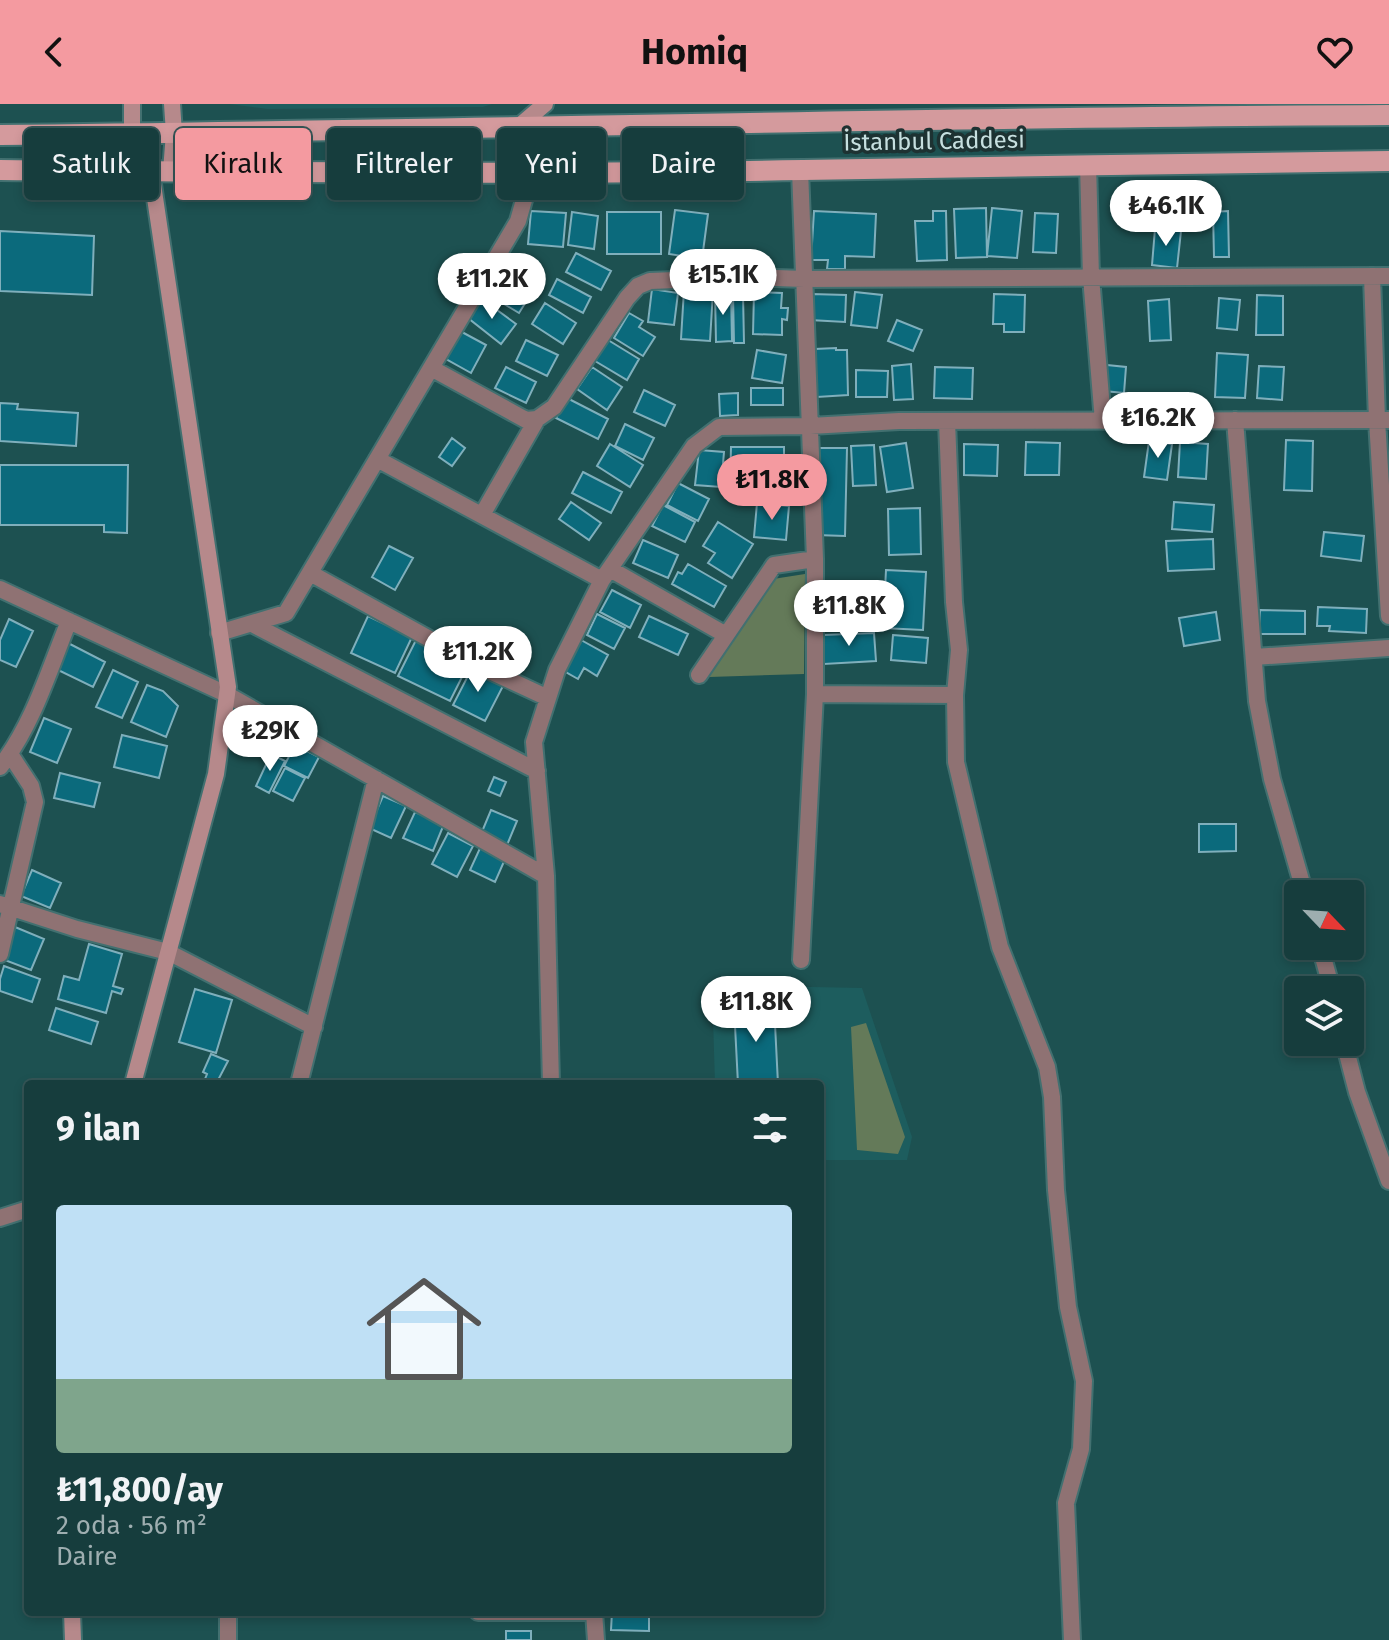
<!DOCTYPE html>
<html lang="tr">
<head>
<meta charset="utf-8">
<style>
	:root { --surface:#163d3d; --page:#234848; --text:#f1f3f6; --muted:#9eaeb0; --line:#355657; --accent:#f49aa0 }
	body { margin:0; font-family:"Fira Sans",sans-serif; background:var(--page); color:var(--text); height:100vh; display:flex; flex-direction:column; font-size:30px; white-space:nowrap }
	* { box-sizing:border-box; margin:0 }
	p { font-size:26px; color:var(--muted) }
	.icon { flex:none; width:44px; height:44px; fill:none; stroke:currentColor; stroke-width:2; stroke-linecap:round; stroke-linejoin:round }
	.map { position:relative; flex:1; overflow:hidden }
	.side { position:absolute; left:24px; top:976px; width:800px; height:536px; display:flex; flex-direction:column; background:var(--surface); border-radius:8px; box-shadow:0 4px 12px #0003,0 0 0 2px var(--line) }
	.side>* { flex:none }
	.hud { position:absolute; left:24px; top:24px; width:800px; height:72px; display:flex; gap:16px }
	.needle { width:52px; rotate:115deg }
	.tools { position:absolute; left:1284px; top:776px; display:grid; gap:16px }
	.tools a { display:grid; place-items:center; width:80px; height:80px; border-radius:8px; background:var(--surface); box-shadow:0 4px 12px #0003,0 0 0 2px var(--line); font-size:40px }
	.price { position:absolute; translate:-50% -68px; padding:0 18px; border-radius:28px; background:#fff; color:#222; font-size:26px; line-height:52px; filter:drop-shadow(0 2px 4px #0008) }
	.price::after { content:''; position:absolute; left:50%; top:48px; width:24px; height:18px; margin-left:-12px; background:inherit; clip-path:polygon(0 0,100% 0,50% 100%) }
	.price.active { background:var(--accent); color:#111 }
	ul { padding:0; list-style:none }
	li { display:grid; align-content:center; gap:16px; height:424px; padding:0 32px }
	li span { display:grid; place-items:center; height:248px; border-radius:8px; color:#555 }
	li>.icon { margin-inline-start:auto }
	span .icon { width:144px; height:144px; fill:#fffc; stroke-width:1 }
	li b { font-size:34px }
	h2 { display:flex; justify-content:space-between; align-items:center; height:96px; padding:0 32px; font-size:34px }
	.chip { padding:0 28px; border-radius:8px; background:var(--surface); box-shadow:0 4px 12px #0003,0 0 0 2px var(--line); font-size:28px; line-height:72px }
	.chip.active { background:var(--accent); color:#111 }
	header { display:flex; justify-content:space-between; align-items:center; height:104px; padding:0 32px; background:var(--accent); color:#111; font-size:36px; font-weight:700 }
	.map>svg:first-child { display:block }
</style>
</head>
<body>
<header><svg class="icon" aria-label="back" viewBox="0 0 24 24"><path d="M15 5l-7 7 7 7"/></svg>Homiq<svg class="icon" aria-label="heart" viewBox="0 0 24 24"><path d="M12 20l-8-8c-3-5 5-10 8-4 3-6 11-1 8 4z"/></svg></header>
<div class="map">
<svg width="1389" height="1536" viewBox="0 0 1389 1536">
	<rect width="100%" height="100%" fill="#1d5151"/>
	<path fill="#1d5d5e" d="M229 0H492L483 3 268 5Z
		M712 881 862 884 912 1033 907 1056H820V980H715Z"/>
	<path fill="#647a59" d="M805 470 804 570 709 573 773 475Z
		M866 919 905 1033 898 1050 857 1046 851 923Z"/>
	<path fill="#0b6a7c" stroke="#7fafbc" stroke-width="2" d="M986 104 987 153 956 154 954 105Z
		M992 104 1022 107 1017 154 987 152Z
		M675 106 708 110 702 155 669 150Z
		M531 107 566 109 563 143 528 140Z
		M814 107 876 110 874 153 845 152V165H827L828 156H811Z
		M933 107H946L947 156 917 157 915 117H933Z
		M1228 107 1229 153H1214L1213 108Z
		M572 108 598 112 594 145 568 141Z
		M607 108H661V150H607Z
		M1035 109 1058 110 1056 149 1033 148Z
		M1155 125 1181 127 1177 164 1152 161Z
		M0 127 94 132 92 191 0 187Z
		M576 149 611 167 601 186 566 168Z
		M500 165 534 185 519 209 486 189Z
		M557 175 591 193 583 209 549 191Z
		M652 185 678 189 674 221 648 218Z
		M684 186 713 187 710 237 681 235Z
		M715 188H731L732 237 716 238Z
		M754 188 782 189 781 204H788L787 216 782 215V231L753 230Z
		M855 188 882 191 877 224 851 221Z
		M733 190H743L744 239H734Z
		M811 190 846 191 845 218 810 216Z
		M994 190 1025 191 1024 228H1004V220H993Z
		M1257 191 1283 192V231H1256Z
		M1219 194 1240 196 1237 226 1217 224Z
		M482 195 516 220 501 240 468 214Z
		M1169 195 1171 236 1150 237 1148 197Z
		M545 199 576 219 563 240 532 220Z
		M629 209 643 217 639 223 655 233 643 252 614 234Z
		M897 216 922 226 913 247 888 237Z
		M460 227 486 241 471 269 446 255Z
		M526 236 558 251 547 272 516 257Z
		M608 236 639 255 627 276 595 257Z
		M836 244V246H847L848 291 817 293 815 245Z
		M757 246 786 251 782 279 752 274Z
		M1217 249 1248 251 1245 294 1215 293Z
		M911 260 913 295 894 296 892 262Z
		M1107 261 1126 263 1124 289 1104 287Z
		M1259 262 1284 263 1282 296 1257 294Z
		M506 263 536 278 526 299 495 284Z
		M592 263 622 283 607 306 577 285Z
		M935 263 973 264 972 295 934 294Z
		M856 266 888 267 887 293H856Z
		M751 284H783V301H751Z
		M644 286 675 301 665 322 634 308Z
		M738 289V311L720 312 719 290Z
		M567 294 608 315 598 335 556 314Z
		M0 299 18 300 17 305 78 309 76 342 0 337Z
		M625 320 654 334 643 356 615 342Z
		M452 334 465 344 452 362 439 353Z
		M1286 336 1313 337 1312 387 1284 386Z
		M1149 337 1172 340 1167 376 1144 373Z
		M1026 338 1060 339 1059 371H1025Z
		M1180 338 1208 340 1206 375 1178 373Z
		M906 339 913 384 887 388 880 343Z
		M610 340 643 361 630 383 597 362Z
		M964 340 998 341 997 372 964 371Z
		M874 341 876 381 853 382 851 342Z
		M731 343H784V385H730Z
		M818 344H847L845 432 816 431Z
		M699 346 724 348 721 383 695 381Z
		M0 361H128L127 429 104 428V421H0Z
		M583 368 622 388 611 409 572 389Z
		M678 379 709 395 698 417 667 401Z
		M571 398 601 419 589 436 559 415Z
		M1174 398 1214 401 1212 428 1172 425Z
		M757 399 789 402 786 436 754 433Z
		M663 401 695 418 685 438 652 422Z
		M920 404 921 450 889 451 888 405Z
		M718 418 753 440 732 474 708 459 715 449 703 442Z
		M1324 428 1364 432 1361 457 1321 452Z
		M1213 435 1214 465 1168 467 1166 437Z
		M643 436 678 451 668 474 633 459Z
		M389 442 413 454 395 486 372 473Z
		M688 460 726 482 714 503 672 480 678 468 682 470Z
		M886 466 926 468 923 526 883 524Z
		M612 486 641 501 630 524 600 508Z
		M1318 503 1367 505 1366 529 1329 527 1330 522H1317Z
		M1260 506 1305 507V530H1259Z
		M1216 508 1220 536 1184 542 1179 514Z
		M597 510 625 524 614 545 587 531Z
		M368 512 412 533 395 569 351 549Z
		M649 512 688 530 678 551 639 533Z
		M9 515 33 527 16 563 0 556V536Z
		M874 529 876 557 824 560 823 531Z
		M893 531 928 534 926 559 891 556Z
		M416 536 468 561 450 597 398 572Z
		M581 536 608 551 597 572 584 564 578 575 564 567Z
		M68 539 105 558 93 583 56 565Z
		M472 564 504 580 485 617 453 601Z
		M113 566 138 578 122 614 96 603Z
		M147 581 163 587 178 602 166 633 131 618Z
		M44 614 71 625 57 659 30 648Z
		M122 631 167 642 159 674 114 663Z
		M295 641 319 653 308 674 284 662Z
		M271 650 285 657 269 689 256 682Z
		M285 664 305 674 293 697 273 687Z
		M60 669 100 679 94 703 54 694Z
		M494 673 506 678 500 692 488 687Z
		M383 692 406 702 391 734 369 724Z
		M491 706 517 717 507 741 481 730Z
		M415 708 444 720 433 747 403 734Z
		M1199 720H1236V747L1199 748Z
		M448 729 473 742 457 773 432 760Z
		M481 742 506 753 495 778 470 766Z
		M32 766 61 779 50 804 21 792Z
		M15 823 44 835 31 866 2 855Z
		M89 840 122 850 113 882 123 885 121 890 112 887 106 909 58 895 64 872 79 876Z
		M4 862 40 875 32 898 0 887V875Z
		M195 885 232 896 216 949 179 938Z
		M774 900 778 980H738L734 902Z
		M56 904 98 918 91 940 49 926Z
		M211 950 228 957 216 980H203L207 970 203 968Z
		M612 1508H649V1527L611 1526Z
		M506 1527H531V1536H506Z"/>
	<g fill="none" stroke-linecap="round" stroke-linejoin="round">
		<defs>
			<path id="street" d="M1088 60 1091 173 1103 317
				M800 66 815 455V590L801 856
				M1372 172 1377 316 1389 512
				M431 264 526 316 537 315 554 303 627 194 638 182 650 177 750 173 804 175 1389 172
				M1235 316 1257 597 1272 675 1305 790
				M947 317 954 498 959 546 955 591 956 658 1000 843 1047 963 1052 993 1056 1086 1068 1203 1084 1277 1081 1345 1066 1399 1072 1536
				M377 355 602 476
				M482 411 537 315
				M610 465 726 531
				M310 469 475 560 548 594
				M0 485 226 590 546 772
				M252 520 537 667
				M219 529 286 509 518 117 532 68
				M1254 553 1389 544
				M699 571 774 461 815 455
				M815 590 955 591
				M0 663C33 621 49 566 69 517
				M0 800 77 825 168 848 314 923
				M1320 842 1332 886
				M0 850 35 698 31 682 10 650
				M1344 938 1357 988 1389 1077
				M299 980 376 675
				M551 980 546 772 534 638 557 566 602 476 694 342 719 323 810 322 899 317 1389 316
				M0 1114 28 1105
				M228 1508V1536
				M478 1508H594
				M594 1508 596 1536"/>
			<path id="secondary" d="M132 0V67
				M517 24 545 0
				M171 67 174 29 172 0
				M133 980 216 670 228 583 151 67
				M72 1508 73 1536"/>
			<path id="primary" d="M0 31C463 26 926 13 1389 11
				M0 66C268 68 535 71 803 66 998 63 1194 59 1389 57"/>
		</defs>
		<use href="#street" stroke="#427070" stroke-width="20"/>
		<use href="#secondary" stroke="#427070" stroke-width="20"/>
		<use href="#primary" stroke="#427070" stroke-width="24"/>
		<use href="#street" stroke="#8f7273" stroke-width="16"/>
		<use href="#secondary" stroke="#b6898b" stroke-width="16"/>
		<use href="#primary" stroke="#d49a9d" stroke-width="20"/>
	</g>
	<g text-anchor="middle" stroke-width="7" stroke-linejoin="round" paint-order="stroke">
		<g font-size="24" fill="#c6dfdf" stroke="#1d3232">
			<text transform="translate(934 37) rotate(-1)" y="8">İstanbul Caddesi</text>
		</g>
	</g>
</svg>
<div class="tools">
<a><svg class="needle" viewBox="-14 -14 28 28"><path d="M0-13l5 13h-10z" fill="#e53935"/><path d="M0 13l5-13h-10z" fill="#9eaeb0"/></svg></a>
<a><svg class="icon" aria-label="layers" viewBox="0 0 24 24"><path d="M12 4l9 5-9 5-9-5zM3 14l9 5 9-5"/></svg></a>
</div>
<b class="price" style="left:1166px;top:144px">₺46.1K</b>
<b class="price" style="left:723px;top:213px">₺15.1K</b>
<b class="price" style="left:492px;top:217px">₺11.2K</b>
<b class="price" style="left:1158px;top:356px">₺16.2K</b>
<b class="price active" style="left:772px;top:418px">₺11.8K</b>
<b class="price" style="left:849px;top:544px">₺11.8K</b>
<b class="price" style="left:478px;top:590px">₺11.2K</b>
<b class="price" style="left:270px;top:669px">₺29K</b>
<b class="price" style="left:756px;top:940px">₺11.8K</b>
<div class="hud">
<a class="chip">Satılık</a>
<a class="chip active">Kiralık</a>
<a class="chip">Filtreler</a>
<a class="chip">Yeni</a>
<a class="chip">Daire</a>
</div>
<section class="side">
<h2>9 ilan<svg class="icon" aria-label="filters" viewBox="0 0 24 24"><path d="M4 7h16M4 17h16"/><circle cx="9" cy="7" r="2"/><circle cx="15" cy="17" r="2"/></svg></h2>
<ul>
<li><span style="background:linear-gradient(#bfe0f5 70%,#7fa58c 0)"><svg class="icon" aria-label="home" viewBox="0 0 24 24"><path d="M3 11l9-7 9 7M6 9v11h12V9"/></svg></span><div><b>₺11,800/ay</b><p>2 oda · 56 m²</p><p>Daire</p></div></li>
</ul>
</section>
</div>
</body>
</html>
